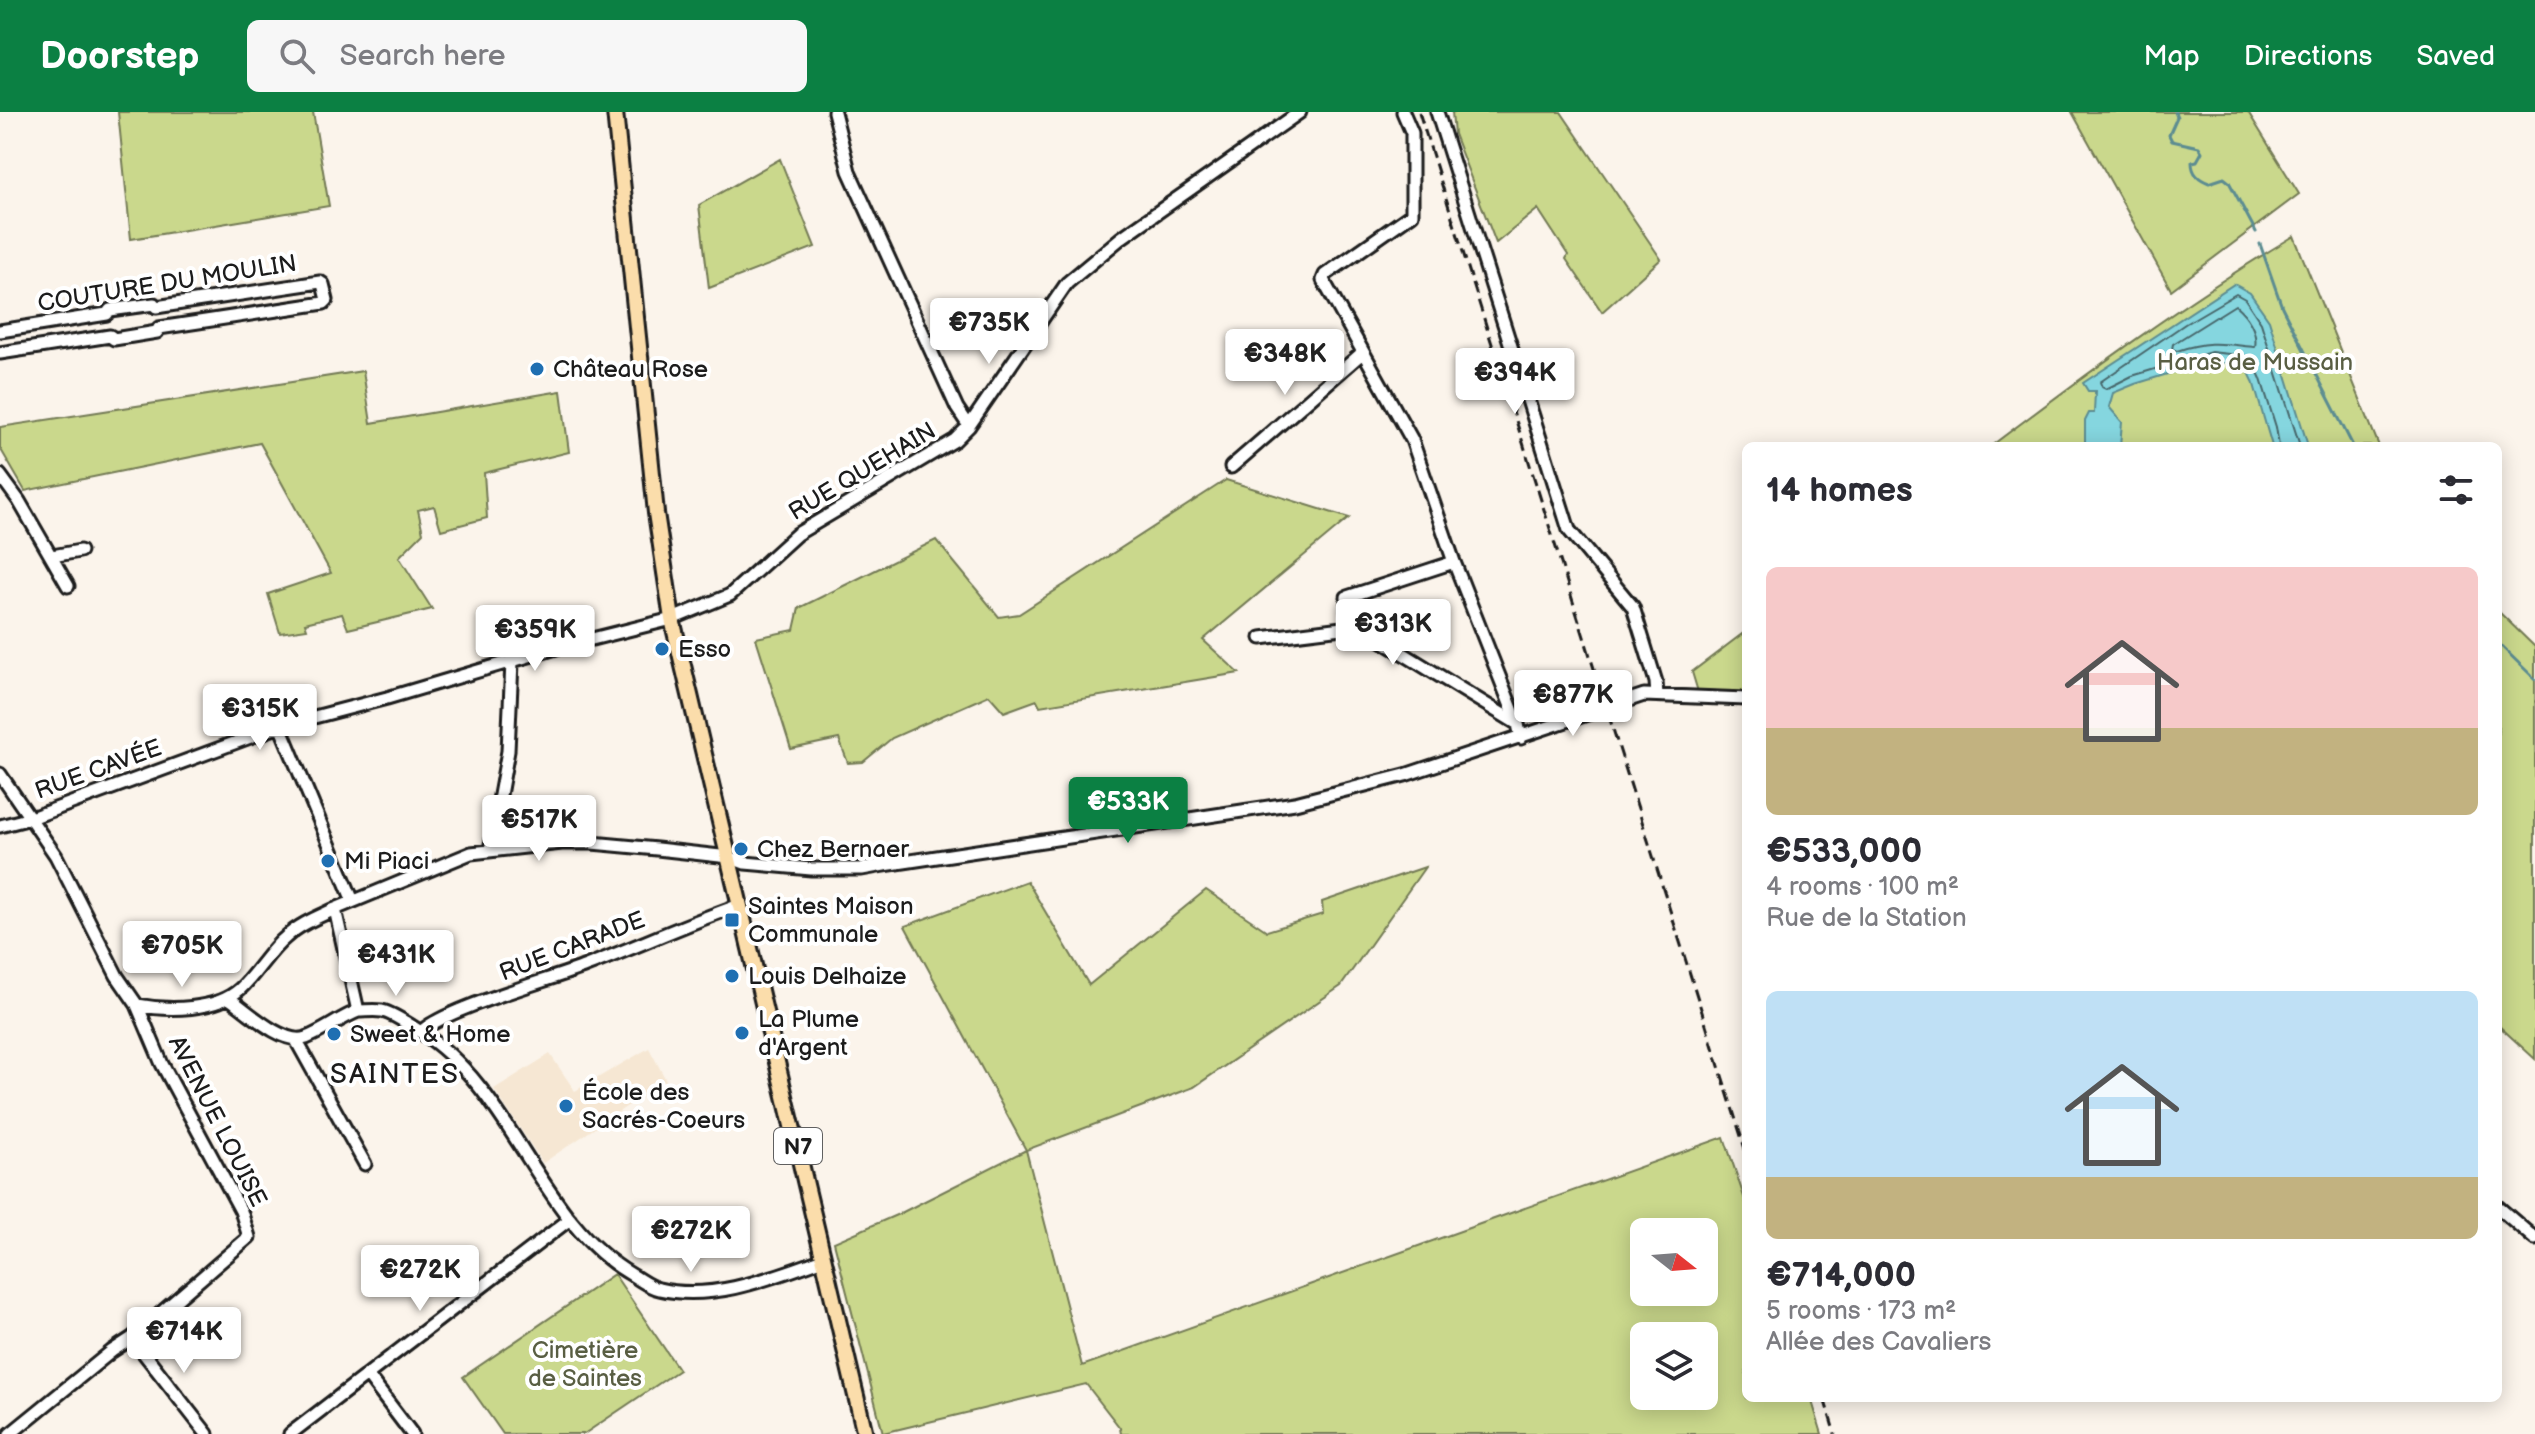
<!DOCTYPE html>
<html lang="en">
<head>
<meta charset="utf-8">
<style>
	:root { --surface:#fff; --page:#f7f7f7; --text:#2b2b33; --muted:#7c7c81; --accent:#0b8043 }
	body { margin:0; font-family:"Balsamiq Sans",sans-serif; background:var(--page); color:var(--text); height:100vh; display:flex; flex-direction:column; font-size:30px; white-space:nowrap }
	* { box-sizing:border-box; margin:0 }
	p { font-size:26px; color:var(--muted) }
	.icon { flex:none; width:44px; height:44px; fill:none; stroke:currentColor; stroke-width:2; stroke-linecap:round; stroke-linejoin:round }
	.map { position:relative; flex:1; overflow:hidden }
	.panel { position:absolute; left:1742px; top:330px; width:760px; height:960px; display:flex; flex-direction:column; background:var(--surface); border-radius:12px; box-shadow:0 4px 20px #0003 }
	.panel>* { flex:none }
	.needle { width:52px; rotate:107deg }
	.fabs { position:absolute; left:1630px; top:1106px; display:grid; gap:16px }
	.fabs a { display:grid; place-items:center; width:88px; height:88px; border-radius:12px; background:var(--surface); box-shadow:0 4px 20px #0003; font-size:40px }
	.price { position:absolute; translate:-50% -68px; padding:0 18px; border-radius:8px; background:#fff; color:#222; font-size:26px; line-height:52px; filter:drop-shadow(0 2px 4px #0008) }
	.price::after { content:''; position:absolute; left:50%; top:48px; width:24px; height:18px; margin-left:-12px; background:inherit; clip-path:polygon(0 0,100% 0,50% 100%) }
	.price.selected { background:var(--accent); color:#fff }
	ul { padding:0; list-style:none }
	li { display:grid; align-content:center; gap:16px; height:424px; padding:0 24px }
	li span { display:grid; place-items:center; height:248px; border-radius:12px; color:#555 }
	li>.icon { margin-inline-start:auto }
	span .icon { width:144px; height:144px; fill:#fffc; stroke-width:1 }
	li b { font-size:34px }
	h2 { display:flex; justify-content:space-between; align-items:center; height:96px; padding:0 24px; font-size:34px }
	header { display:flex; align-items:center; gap:48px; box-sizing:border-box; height:112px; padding:0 40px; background:var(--accent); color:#fff }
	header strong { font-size:38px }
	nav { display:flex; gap:44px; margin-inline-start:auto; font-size:28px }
	.search { width:560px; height:72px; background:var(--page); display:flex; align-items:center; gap:20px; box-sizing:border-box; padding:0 28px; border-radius:12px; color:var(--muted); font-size:30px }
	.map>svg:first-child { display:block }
</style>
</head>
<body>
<header>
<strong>Doorstep</strong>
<div class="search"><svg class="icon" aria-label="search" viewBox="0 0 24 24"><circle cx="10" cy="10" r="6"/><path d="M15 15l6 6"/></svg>Search here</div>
<nav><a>Map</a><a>Directions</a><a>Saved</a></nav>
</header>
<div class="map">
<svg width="2535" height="1322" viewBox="0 0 2535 1322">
	<rect width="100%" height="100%" fill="#fbf4eb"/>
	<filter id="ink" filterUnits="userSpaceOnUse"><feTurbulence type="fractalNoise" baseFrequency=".0125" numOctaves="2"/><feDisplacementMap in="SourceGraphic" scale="16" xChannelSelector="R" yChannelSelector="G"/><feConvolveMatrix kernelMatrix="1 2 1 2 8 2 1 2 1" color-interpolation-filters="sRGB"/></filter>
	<g filter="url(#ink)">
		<path fill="#f6e7d3" d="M649 936 666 968 543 1051 494 977 550 942 575 979Z"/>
		<path fill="#cad88c" stroke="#737a54" stroke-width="2" fill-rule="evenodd" d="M118 0H313L329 94 131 127Z
			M1452 0H1561L1661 147 1602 200 1566 147 1568 143 1538 97 1496 131 1454 22Z
			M2072 0H2248L2299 82 2171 178Z
			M780 47 815 135 709 176 699 93Z
			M2294 124 2379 334H1991C2089 260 2188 187 2294 124Z
			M363 259 371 311 561 279 569 340 484 361 487 406 441 418 434 394 418 398 423 421 399 445 432 497 348 517 342 502 305 511 307 517 280 521 268 482 331 461 260 331 25 379 0 336V315Z
			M1226 368 1349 406 1203 528 1239 561 1040 594 1037 588 1004 600 989 583 892 626 863 650 848 651 839 627 791 637 756 526 794 518 799 496 936 428 999 505 1019 502Z
			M2498 499 2535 535V947L2498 913Z
			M1746 519V581L1698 580 1692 560Z
			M1425 755 1341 874 1194 975 1026 1038 1082 1254 1724 1025 1746 1091V1286H1811L1822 1322H1121L1120 1316 1086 1272 883 1321 834 1130 901 1101 1026 1038 905 814 1027 769 1089 873 1206 778 1267 819 1323 802 1322 790ZM1644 1120H1704V1180H1644ZM1644 1224H1704V1284H1644Z
			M614 1162 679 1258 584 1322H503L463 1265Z"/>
		<path fill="#85d6df" stroke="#5b8c91" stroke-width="2" d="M2234 172 2250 181 2269 208 2308 334H2272L2253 269 2245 252 2222 251 2213 248 2135 272 2113 281 2109 295 2122 310 2120 334H2085V309L2089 301H2094L2095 279H2088L2083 271Z"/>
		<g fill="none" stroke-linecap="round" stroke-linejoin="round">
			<path stroke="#46666a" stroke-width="2" d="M2235 193C2247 203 2258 219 2255 235 2223 232 2209 228 2177 239L2172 237 2173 232Z
				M2279 334 2276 315 2261 267 2253 249 2247 244 2211 240 2132 264 2106 277 2102 275 2100 270 2185 212 2236 182 2245 187 2261 211 2300 334"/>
			<path stroke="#5b8c91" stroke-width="3" d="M2175 0 2177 5 2169 23 2172 29 2199 35 2202 40 2197 49 2192 50C2192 62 2199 67 2209 71L2224 66 2229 70 2256 120
				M2260 132 2282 195 2353 334
				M2498 531 2535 567"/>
			<defs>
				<path id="minor" d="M834 0 849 59 957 296 969 314
					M1403 0 1412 21V102L1325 163 1323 168 1412 328 1454 450 1518 612 1521 626
					M1437 0 1569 418 1633 495 1656 570 1657 583
					M0 219 107 202 110 198 154 192 156 195 320 170 323 172 327 188 324 191 159 216 157 220 114 227 110 224 0 241
					M1231 355 1362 241
					M0 363 19 389 68 474
					M52 444 80 439
					M1347 500V485L1454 450
					M1261 526 1358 514 1518 612
					M280 614 353 789
					M0 662 56 744 117 864 137 893 162 952 241 1099 249 1125 132 1226 112 1239 10 1322
					M0 714 31 706 280 614 387 586 556 536 672 507 730 483 797 422 955 328 969 314 1067 171 1121 126 1300 0
					M490 738 508 639 512 550
					M335 797 471 741 562 731H592L657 737 729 745 745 751 811 757H862L884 753 1295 691 1405 663 1644 583 1746 587
					M137 893C168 899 216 899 240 877 257 861 268 840 286 825 300 812 318 805 335 797L358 899C340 906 324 919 306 926 284 934 247 899 229 886
					M358 899C365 899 374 898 382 899 395 902 408 912 419 919 514 978 538 1109 632 1163 641 1168 649 1175 659 1177 714 1190 773 1165 824 1147
					M421 920C443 897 551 868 586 854 638 834 688 811 740 793
					M296 928 365 1052
					M2498 1095 2535 1127
					M132 1226 207 1322
					M368 1264 412 1322
					M290 1322 570 1107"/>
				<path id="major" d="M615 0 656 401 672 507 865 1322"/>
			</defs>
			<use href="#minor" stroke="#1c1c1c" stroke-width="17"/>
			<use href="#major" stroke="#1c1c1c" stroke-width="20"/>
			<use href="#minor" stroke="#fff" stroke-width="11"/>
			<use href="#major" stroke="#fbddab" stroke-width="14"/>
			<path stroke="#1c1c1c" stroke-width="3" stroke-dasharray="12 6" stroke-linecap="butt" d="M1419 0 1746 1040
				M1824 1286 1835 1322"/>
		</g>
	</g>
	<g fill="#1f6fb2" stroke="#fff" stroke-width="3">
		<circle cx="537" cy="257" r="8"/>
		<circle cx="662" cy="537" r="8"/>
		<circle cx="741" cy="737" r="8"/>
		<circle cx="328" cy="749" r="8"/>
		<rect x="724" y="800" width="16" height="16" rx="4"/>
		<circle cx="732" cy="864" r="8"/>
		<circle cx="742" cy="921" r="8"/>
		<circle cx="334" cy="922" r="8"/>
		<circle cx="566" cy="994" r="8"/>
	</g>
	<g text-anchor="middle" stroke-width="8" stroke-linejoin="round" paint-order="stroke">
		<rect fill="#fff" stroke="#606060" stroke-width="2" x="774" y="1016" width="48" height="36" rx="6"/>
		<g font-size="22" font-weight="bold" fill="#1c1c1c">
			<text x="798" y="1042">N7</text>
		</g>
		<g font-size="24" fill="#1c1c1c" stroke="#fff">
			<text transform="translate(167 171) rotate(-9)" y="8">COUTURE DU MOULIN</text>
			<text transform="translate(862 359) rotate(-31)" y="8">RUE QUEHAIN</text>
			<text transform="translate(98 657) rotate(-20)" y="8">RUE CAVÉE</text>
			<text transform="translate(572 834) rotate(-21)" y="8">RUE CARADE</text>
			<text transform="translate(218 1009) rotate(63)" y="8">AVENUE LOUISE</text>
		</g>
		<g font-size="24" fill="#595e43" stroke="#fff">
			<text x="2255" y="258">Haras de Mussain</text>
			<text x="585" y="1246">Cimetière<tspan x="585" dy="28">de Saintes</tspan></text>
		</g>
		<g font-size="24" fill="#1c1c1c" stroke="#fff" text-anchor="start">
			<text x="553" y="265">Château Rose</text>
			<text x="678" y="545">Esso</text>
			<text x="757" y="745">Chez Bernaer</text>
			<text x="344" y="757">Mi Piaci</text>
			<text x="748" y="802">Saintes Maison<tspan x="748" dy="28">Communale</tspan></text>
			<text x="748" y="872">Louis Delhaize</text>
			<text x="758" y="915">La Plume<tspan x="758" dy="28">d'Argent</tspan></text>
			<text x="350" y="930">Sweet &amp; Home</text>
			<text x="582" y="988">École des<tspan x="582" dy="28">Sacrés-Coeurs</tspan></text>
		</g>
		<g font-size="28" letter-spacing="2" fill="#1c1c1c" stroke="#fff">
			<text x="395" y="971">SAINTES</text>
		</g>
	</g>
</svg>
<div class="fabs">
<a><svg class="needle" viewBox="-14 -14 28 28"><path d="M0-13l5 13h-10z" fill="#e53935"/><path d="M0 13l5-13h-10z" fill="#7c7c81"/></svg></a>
<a><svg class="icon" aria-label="layers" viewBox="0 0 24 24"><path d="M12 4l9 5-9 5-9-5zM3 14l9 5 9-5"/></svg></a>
</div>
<b class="price" style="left:989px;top:254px">€735K</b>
<b class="price" style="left:1285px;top:285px">€348K</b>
<b class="price" style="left:1515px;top:304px">€394K</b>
<b class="price" style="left:1393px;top:555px">€313K</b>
<b class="price" style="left:535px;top:561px">€359K</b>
<b class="price" style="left:1573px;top:626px">€877K</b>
<b class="price" style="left:260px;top:640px">€315K</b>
<b class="price selected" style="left:1128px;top:733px">€533K</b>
<b class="price" style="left:539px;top:751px">€517K</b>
<b class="price" style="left:182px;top:877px">€705K</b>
<b class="price" style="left:396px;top:886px">€431K</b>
<b class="price" style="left:691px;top:1162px">€272K</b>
<b class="price" style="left:420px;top:1201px">€272K</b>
<b class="price" style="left:184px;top:1263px">€714K</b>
<section class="panel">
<h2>14 homes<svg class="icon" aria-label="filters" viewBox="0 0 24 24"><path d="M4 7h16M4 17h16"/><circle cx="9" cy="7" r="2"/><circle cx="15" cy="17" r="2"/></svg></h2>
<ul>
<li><span style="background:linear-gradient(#f6c9c9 65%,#c2b280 0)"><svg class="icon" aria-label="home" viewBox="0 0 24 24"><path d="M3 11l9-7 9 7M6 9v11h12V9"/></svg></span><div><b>€533,000</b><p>4 rooms · 100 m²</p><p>Rue de la Station</p></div></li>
<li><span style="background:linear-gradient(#bfe0f5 75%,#c2b280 0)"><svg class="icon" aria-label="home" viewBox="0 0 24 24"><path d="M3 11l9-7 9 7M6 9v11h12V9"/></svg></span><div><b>€714,000</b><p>5 rooms · 173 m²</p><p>Allée des Cavaliers</p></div></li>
</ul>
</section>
</div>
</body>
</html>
